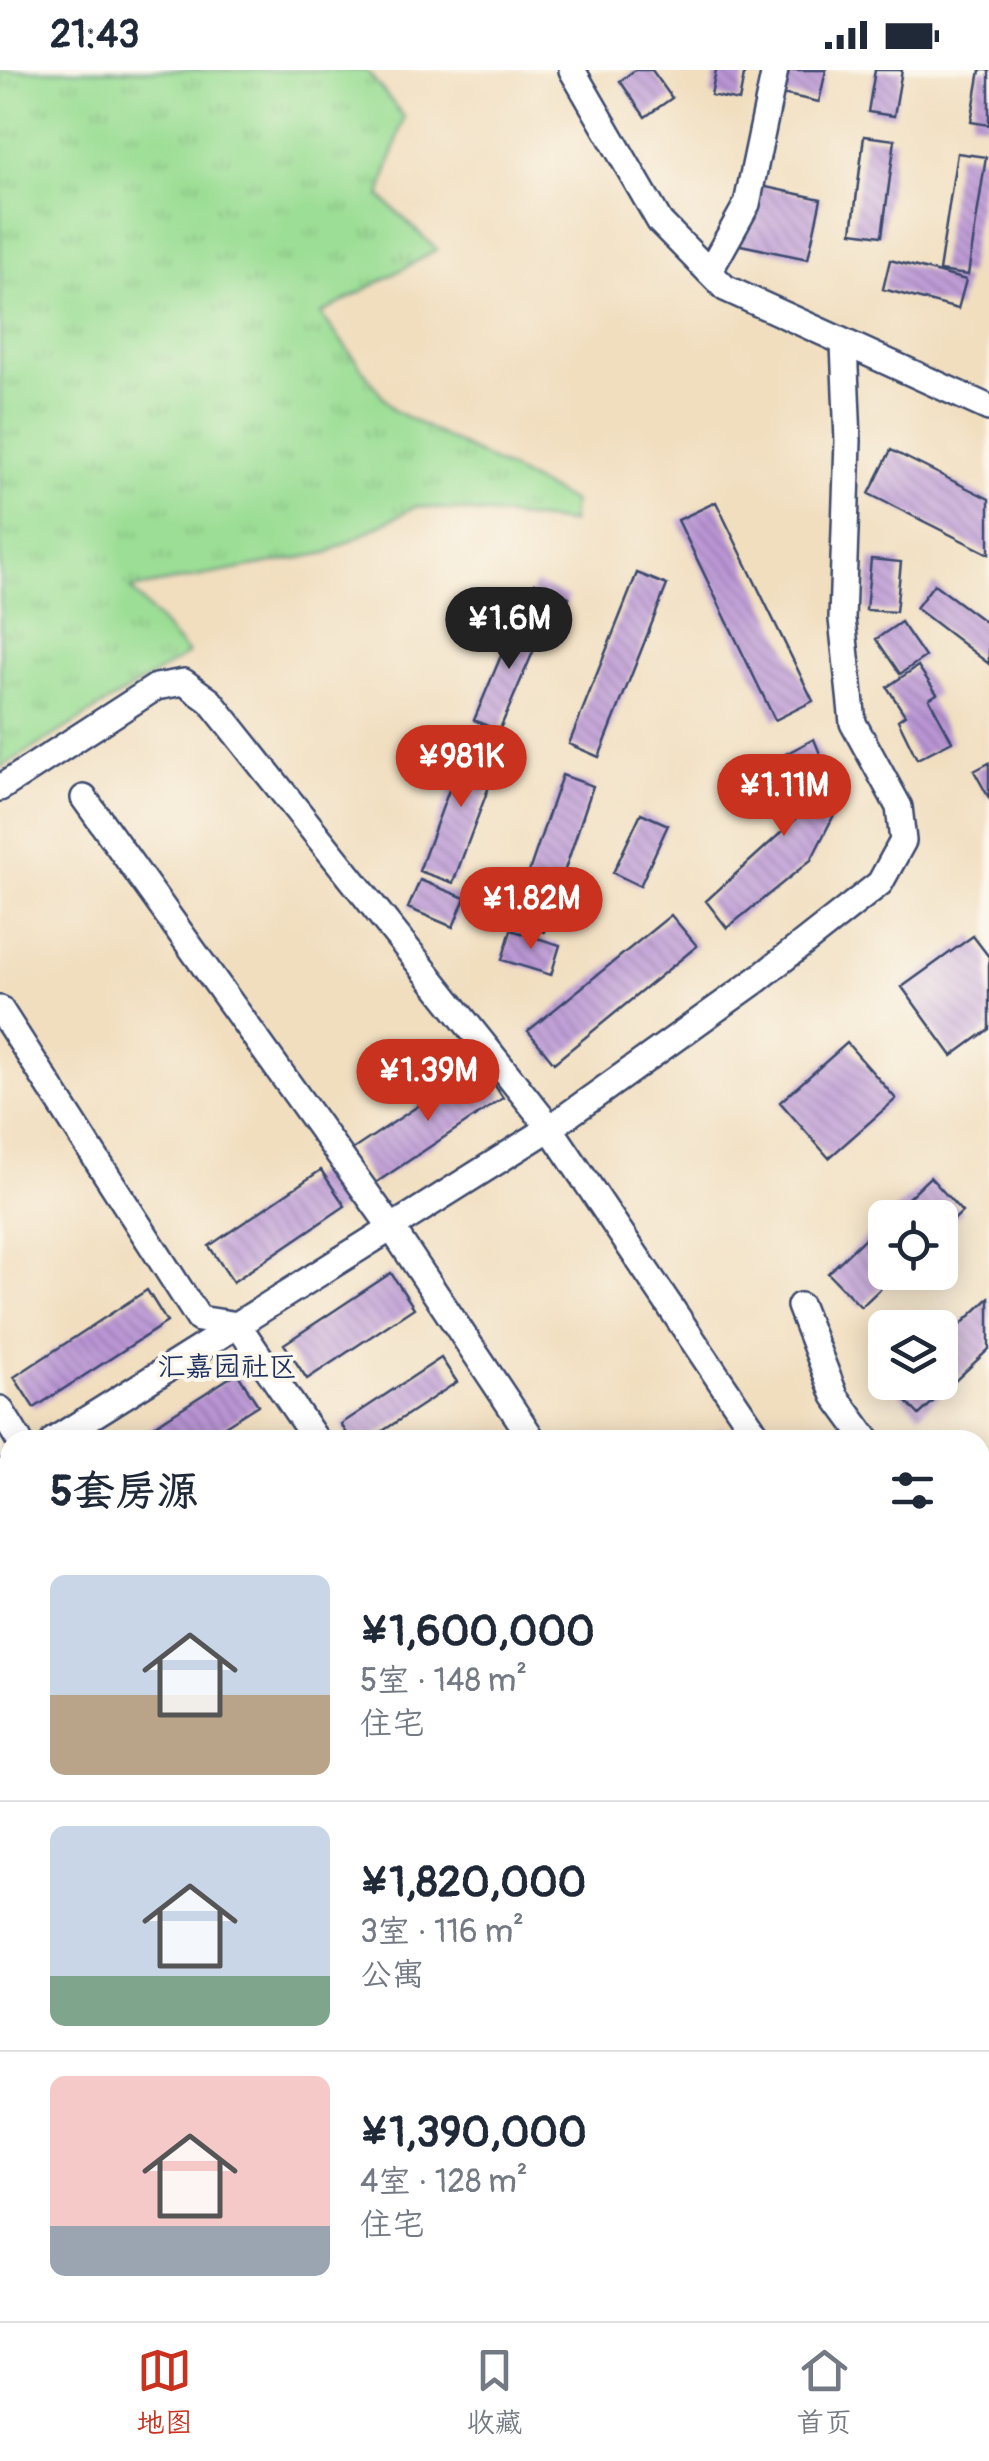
<!DOCTYPE html>
<html lang="zh">
<head>
<meta charset="utf-8">
<style>
	:root { --surface:#fff; --page:#f2f2f3; --text:#1f2937; --muted:#747a83; --line:#e0e1e3; --accent:#c8321e }
	body { margin:0; font-family:Pangolin,"LXGW WenKai TC",sans-serif; background:var(--page); color:var(--text); height:100vh; display:flex; flex-direction:column; font-size:38px; white-space:nowrap }
	* { box-sizing:border-box; margin:0 }
	p { font-size:32px; color:var(--muted) }
	.icon { flex:none; width:55px; height:55px; fill:none; stroke:currentColor; stroke-width:2; stroke-linecap:round; stroke-linejoin:round }
	.map { position:relative; flex:1; overflow:hidden }
	.drawer { position:absolute; left:0px; top:1360px; width:990px; height:892px; display:flex; flex-direction:column; background:var(--surface); border-radius:30px 30px 0 0; box-shadow:0 5px 25px #0003 }
	.drawer>* { flex:none }
	.fabs { position:absolute; left:868px; top:1130px; display:grid; gap:20px }
	.fabs a { display:grid; place-items:center; width:90px; height:90px; border-radius:15px; background:var(--surface); box-shadow:0 5px 25px #0003; font-size:50px }
	.price { position:absolute; translate:-50% -85px; padding:0 22px; border-radius:35px; background:var(--accent); color:#fff; font-size:32px; line-height:65px; filter:drop-shadow(0 2px 5px #0008) }
	.price::after { content:''; position:absolute; left:50%; top:60px; width:30px; height:22px; margin-left:-15px; background:inherit; clip-path:polygon(0 0,100% 0,50% 100%) }
	.price.selected { background:#222; color:#fff }
	ul { padding:0; list-style:none }
	li { display:flex; align-items:center; gap:30px; height:250px; padding:0 50px }
	li+li { border-top:2px solid var(--line) }
	li span { display:grid; place-items:center; flex:none; width:280px; height:200px; border-radius:15px; color:#555 }
	li>.icon { margin-inline-start:auto }
	span .icon { width:120px; height:120px; fill:#fffc; stroke-width:1 }
	li b { font-size:42px }
	h2 { display:flex; justify-content:space-between; align-items:center; height:120px; padding:0 50px; font-size:42px }
	.status { display:flex; justify-content:space-between; align-items:center; height:70px; padding:0 50px; background:var(--surface); direction:ltr }
	.status svg { height:28px; fill:currentColor }
	.tab-bar { display:flex; justify-content:space-around; align-items:center; height:140px; border-top:2px solid var(--line); background:var(--surface); font-size:28px; color:var(--muted) }
	.tab-bar a { display:grid; justify-items:center; gap:5px }
	.tab-bar .selected { color:var(--accent) }
	.map>svg:first-child { display:block }
</style>
</head>
<body>
<div class="status"><b>21:43</b><svg viewBox="0 0 49 12"><path d="M0 12V9h3v3zM5 12V6h3v6zM10 12V3h3v9zM15 12V0h3v12zM26 1h20v11H26zM47 4h2v5h-2z"/></svg></div>
<div class="map">
<svg width="989" height="2251" viewBox="0 0 989 2251">
	<defs>
		<pattern id="park-tufts" width="24" height="20" patternUnits="userSpaceOnUse" patternTransform="scale(2.5)"><rect width="24" height="20" fill="#9cde95"/><path d="M3 7l-1-3M5 7V3M7 7l1-3M15 17l-1-3M17 17v-4M19 17l1-3" fill="none" stroke="#86bf83"/></pattern>
		<pattern id="building-back-hatch" width="6" height="6" patternUnits="userSpaceOnUse" patternTransform="scale(2.5)"><rect width="6" height="6" fill="#ba95d4"/><path d="M-1 5l2 2M0 0l6 6M5-1l2 2" fill="none" stroke="#967aaf"/></pattern>
	</defs>
	<rect width="100%" height="100%" fill="#fbf7ec"/>
	<filter id="ink" filterUnits="userSpaceOnUse"><feTurbulence type="fractalNoise" baseFrequency=".01" numOctaves="2"/><feDisplacementMap in="SourceGraphic" scale="20" xChannelSelector="R" yChannelSelector="G"/><feConvolveMatrix kernelMatrix="1 2 1 2 8 2 1 2 1" color-interpolation-filters="sRGB"/></filter>
	<filter id="wash" filterUnits="userSpaceOnUse"><feTurbulence type="fractalNoise" baseFrequency=".0048" numOctaves="4" result="noise"/><feDisplacementMap in="SourceGraphic" scale="40" xChannelSelector="R" yChannelSelector="G"/><feGaussianBlur stdDeviation="2.25" result="paint"/><feColorMatrix in="noise" values="0 0 0 0 0 0 0 0 0 0 0 0 0 0 0 0 0 1.4 0 .05"/><feComposite in="paint" operator="in"/></filter>
	<g filter="url(#wash)">
		<rect width="100%" height="100%" fill="#f1debf"/>
		<path fill="url(#park-tufts)" stroke="#5c867a" stroke-width="2.5" d="M0 0H366L404 47 380 126 437 180 321 244 393 340 573 432 571 453 417 436 327 483 131 519 188 584 0 698Z"/>
		<g id="blocks">
			<path fill="url(#building-back-hatch)" d="M635 0H652L672 28 645 47 620 11Z
				M716 0H745L739 31 711 25Z
				M787 0H826L819 32 782 24Z
				M875 0H902L894 46 868 42Z
				M980 0H989V55L971 52Z
				M864 66 895 70 882 166 852 162Z
				M957 83 986 87 968 205 939 201Z
				M743 112 821 129 808 189 731 173Z
				M890 190 966 210 958 239 883 219Z
				M891 380 989 429V484L869 424Z
				M716 432 813 631 775 650 678 450Z
				M871 489 901 492 896 542 866 540Z
				M637 503 667 515 599 687 569 674Z
				M535 513 569 527 559 552 525 538Z
				M934 514 989 555V594L916 538Z
				M519 543 545 554 499 661 474 650Z
				M901 552 925 587 900 604 876 569Z
				M918 596 937 624 929 629 952 671 917 689 898 650 905 645 887 617Z
				M469 666 503 679 453 813 419 801Z
				M814 669 840 733 811 790 727 858 706 831 806 740 780 687Z
				M989 693V728L974 701Z
				M562 705 593 716 544 862 512 851Z
				M641 743 668 755 640 816 613 803Z
				M420 810 465 828 453 857 408 838Z
				M671 845 697 876 554 993 528 961Z
				M511 860 560 875 551 905 502 890Z
				M973 866 989 887V959L952 986 902 917Z
				M847 973 896 1029 829 1088 780 1032Z
				M481 994 503 1028 374 1114 352 1080Z
				M321 1100 345 1136 233 1212 209 1176Z
				M930 1107 962 1142 940 1163V1148H887Z
				M885 1149V1202H898L861 1237 828 1203Z
				M391 1203 414 1238 307 1309 284 1274Z
				M147 1220 167 1252 34 1338 14 1307Z
				M989 1228V1279L919 1345 894 1318 900 1312H940V1274Z
				M441 1288 457 1312 369 1370H351L341 1354Z
				M237 1303 258 1335 203 1370H132Z
				M722 1357 730 1370H701Z
				M10 1517V1553L0 1559V1524Z
				M989 1661V1720L984 1724 980 1686 985 1683 980 1668Z
				M10 1800V1839L0 1846V1807Z
				M10 1910V1943L0 1949V1916Z
				M10 2017V2095L5 2099 0 2093V2023Z
				M504 2242H559L564 2251H509Z"/>
		</g>
	</g>
	<g filter="url(#ink)">
		<use href="#blocks" fill-opacity="0" stroke="#3b496d" stroke-width="2.5"/>
		<g fill="none" stroke-linecap="round" stroke-linejoin="round">
			<defs>
				<path id="minor" d="M572 0 660 152 725 218 989 338
					M709 202 747 134 775 0
					M0 718 156 617 184 612 210 631 550 1058 760 1370
					M84 728 391 1157 533 1370
					M0 939 199 1249 238 1255 316 1370
					M800 1236 835 1326 867 1370
					M0 1339 19 1370
					M54 1370 550 1058 758 909 880 813 903 771 899 737 853 653 842 549 848 371 844 274
					M0 1406 10 1399
					M980 1424 989 1421
					M980 1575 989 1584
					M0 1706 10 1721
					M980 1948 989 1960
					M980 2150 989 2138
					M923 2251 928 2242"/>
			</defs>
			<use href="#minor" stroke="#3b496d" stroke-width="30"/>
			<use href="#minor" stroke="#fff" stroke-width="25"/>
		</g>
	</g>
	<g text-anchor="middle" stroke-width="8" stroke-linejoin="round" paint-order="stroke">
		<g font-size="28" fill="#1b2f5e" stroke="#fbf7ec">
			<text x="227" y="1306">汇嘉园社区</text>
		</g>
	</g>
</svg>
<div class="fabs">
<a><svg class="icon" aria-label="locate" viewBox="0 0 24 24"><circle cx="12" cy="12" r="6"/><path d="M12 2v4M12 18v4M2 12h4M18 12h4"/></svg></a>
<a><svg class="icon" aria-label="layers" viewBox="0 0 24 24"><path d="M12 4l9 5-9 5-9-5zM3 14l9 5 9-5"/></svg></a>
</div>
<b class="price selected" style="left:509px;top:602px">¥1.6M</b>
<b class="price" style="left:461px;top:740px">¥981K</b>
<b class="price" style="left:784px;top:769px">¥1.11M</b>
<b class="price" style="left:531px;top:882px">¥1.82M</b>
<b class="price" style="left:428px;top:1054px">¥1.39M</b>
<section class="drawer">
<h2>5套房源<svg class="icon" aria-label="filters" viewBox="0 0 24 24"><path d="M4 7h16M4 17h16"/><circle cx="9" cy="7" r="2"/><circle cx="15" cy="17" r="2"/></svg></h2>
<ul>
<li><span style="background:linear-gradient(#c9d6e8 60%,#b9a48a 0)"><svg class="icon" aria-label="home" viewBox="0 0 24 24"><path d="M3 11l9-7 9 7M6 9v11h12V9"/></svg></span><div><b>¥1,600,000</b><p>5室 · 148 m²</p><p>住宅</p></div></li>
<li><span style="background:linear-gradient(#c9d6e8 75%,#7fa58c 0)"><svg class="icon" aria-label="home" viewBox="0 0 24 24"><path d="M3 11l9-7 9 7M6 9v11h12V9"/></svg></span><div><b>¥1,820,000</b><p>3室 · 116 m²</p><p>公寓</p></div></li>
<li><span style="background:linear-gradient(#f6c9c9 75%,#9aa5b1 0)"><svg class="icon" aria-label="home" viewBox="0 0 24 24"><path d="M3 11l9-7 9 7M6 9v11h12V9"/></svg></span><div><b>¥1,390,000</b><p>4室 · 128 m²</p><p>住宅</p></div></li>
</ul>
</section>
</div>
<nav class="tab-bar">
<a class="selected"><svg class="icon" aria-label="map" viewBox="0 0 24 24"><path d="M3 6l6-2 6 2 6-2v14l-6 2-6-2-6 2zM9 4v14M15 6v14"/></svg>地图</a>
<a><svg class="icon" aria-label="saved" viewBox="0 0 24 24"><path d="M7 4h10v16l-5-4-5 4z"/></svg>收藏</a>
<a><svg class="icon" aria-label="home" viewBox="0 0 24 24"><path d="M3 11l9-7 9 7M6 9v11h12V9"/></svg>首页</a>
</nav>
</body>
</html>
